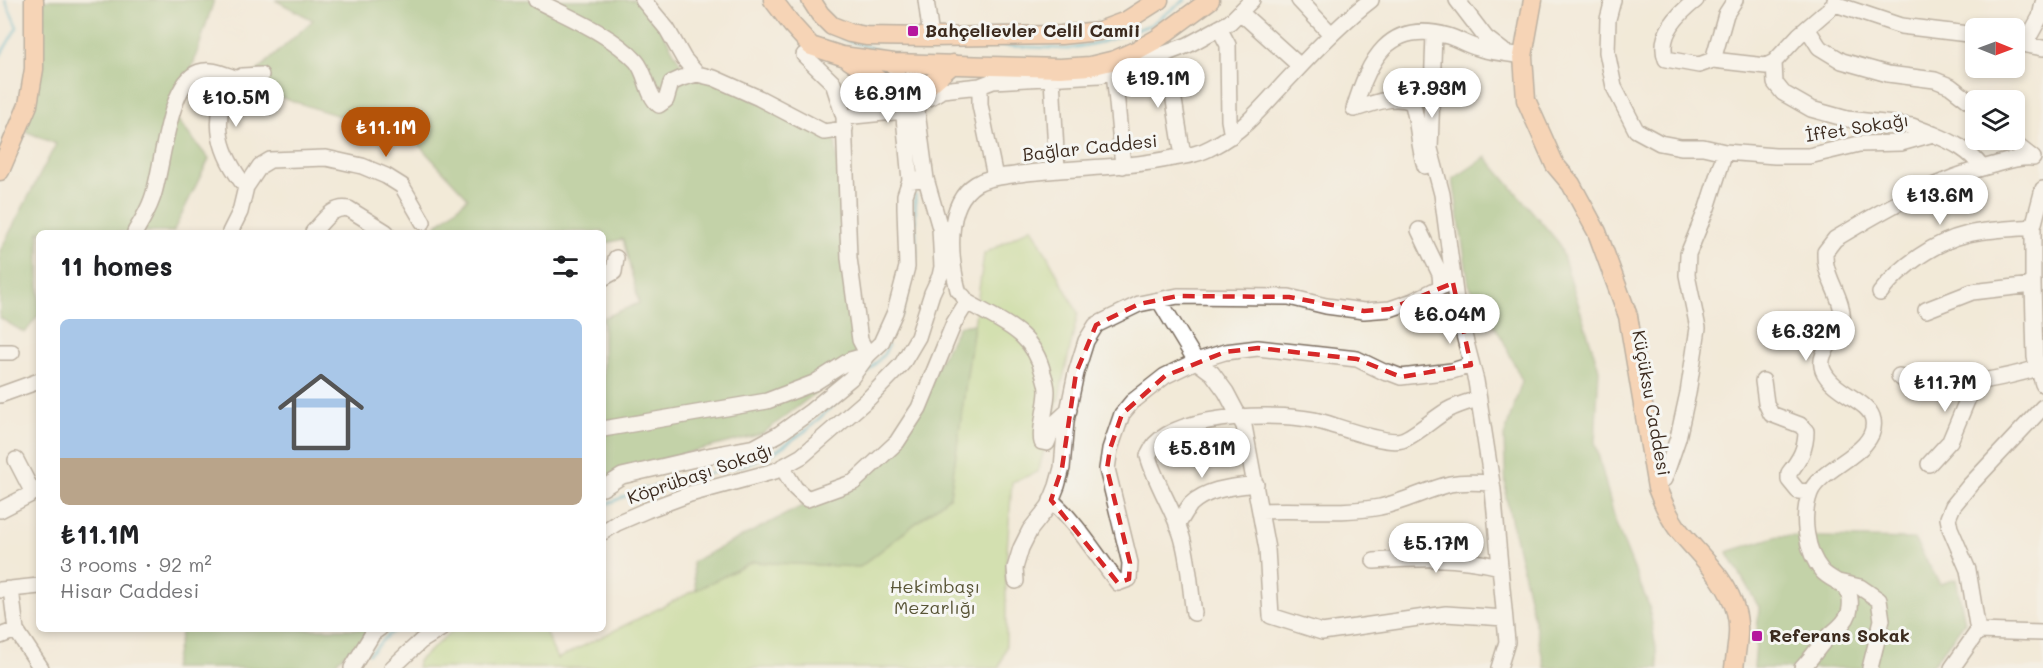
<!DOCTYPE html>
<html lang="en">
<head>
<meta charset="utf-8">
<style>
	:root { --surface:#fff; --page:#f2f2f2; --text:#202124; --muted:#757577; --line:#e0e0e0; --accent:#b45309 }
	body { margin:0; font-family:Mali,sans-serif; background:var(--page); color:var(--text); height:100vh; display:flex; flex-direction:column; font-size:22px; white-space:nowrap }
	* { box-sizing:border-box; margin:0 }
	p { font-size:20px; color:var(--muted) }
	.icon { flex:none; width:33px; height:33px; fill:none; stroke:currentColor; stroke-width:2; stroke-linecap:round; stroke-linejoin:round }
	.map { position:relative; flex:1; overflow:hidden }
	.panel { position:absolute; left:36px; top:230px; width:570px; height:402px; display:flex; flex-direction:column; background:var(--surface); border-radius:9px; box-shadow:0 3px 9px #0003 }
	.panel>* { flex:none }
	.needle { width:39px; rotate:91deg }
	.controls { position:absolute; left:1965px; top:18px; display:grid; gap:12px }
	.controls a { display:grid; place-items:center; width:60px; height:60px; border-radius:9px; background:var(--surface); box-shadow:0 3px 9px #0003; font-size:30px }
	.price { position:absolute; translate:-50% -51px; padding:0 14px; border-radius:21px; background:#fff; color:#222; font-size:20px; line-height:39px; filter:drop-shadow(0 2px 3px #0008) }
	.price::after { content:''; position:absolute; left:50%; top:36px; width:18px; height:14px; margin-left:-9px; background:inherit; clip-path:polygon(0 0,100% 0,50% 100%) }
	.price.current { background:var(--accent); color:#fff }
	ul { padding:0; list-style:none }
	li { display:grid; align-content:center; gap:12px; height:318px; padding:0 24px }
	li+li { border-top:2px solid var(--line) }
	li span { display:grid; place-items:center; height:186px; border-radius:9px; color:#555 }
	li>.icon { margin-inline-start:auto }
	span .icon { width:108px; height:108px; fill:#fffc; stroke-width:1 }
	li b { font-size:26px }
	h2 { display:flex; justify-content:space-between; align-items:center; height:72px; padding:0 24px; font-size:26px }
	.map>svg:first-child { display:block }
</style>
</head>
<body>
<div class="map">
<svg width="2043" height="668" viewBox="0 0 2043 668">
	<rect width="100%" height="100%" fill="#f6f6f2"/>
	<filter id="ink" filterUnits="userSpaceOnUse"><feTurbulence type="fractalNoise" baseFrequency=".0167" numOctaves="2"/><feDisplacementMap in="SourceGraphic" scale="12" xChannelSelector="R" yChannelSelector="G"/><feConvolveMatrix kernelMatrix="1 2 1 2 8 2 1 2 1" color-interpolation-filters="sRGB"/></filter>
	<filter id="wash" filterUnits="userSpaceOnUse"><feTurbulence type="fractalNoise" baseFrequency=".008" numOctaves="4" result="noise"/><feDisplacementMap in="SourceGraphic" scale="24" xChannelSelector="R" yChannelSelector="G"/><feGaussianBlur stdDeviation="1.35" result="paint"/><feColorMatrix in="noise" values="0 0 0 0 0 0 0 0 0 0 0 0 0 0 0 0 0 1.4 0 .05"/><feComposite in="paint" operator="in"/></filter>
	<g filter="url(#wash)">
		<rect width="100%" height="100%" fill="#f2ead8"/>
		<path fill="#add47e" stroke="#747f4e" stroke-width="1.5" d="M1032 227 1078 313 1059 397 1038 472 1012 482 1006 565V647L999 668H417L418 661 452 631 463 629H544L557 659 752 562 860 567 950 496 984 254Z"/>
		<path fill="#8ab66d" stroke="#627046" stroke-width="1.5" d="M44 0H214L176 118 209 159 173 232H39V314L25 333 0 318V251L56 144 25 131 39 76Z
			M275 0H645L682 66 835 138 858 348 847 369 762 434 636 466 603 484V318L639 303 623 239 603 244V232H429L468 198 414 140 242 85 313 20Z
			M1486 157 1559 243 1599 369 1595 442 1616 524 1649 606 1659 668H1545L1506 497 1504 436 1522 381 1503 340 1469 285 1453 179Z
			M974 324 950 496 860 567 752 562 696 590 692 562 883 465 959 326Z
			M1778 536 1914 539 1940 584 1956 579 1965 622 1930 668H1754L1759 607 1727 552Z
			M182 629H376L338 660 335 668H173Z"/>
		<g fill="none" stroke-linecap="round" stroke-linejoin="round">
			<path stroke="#40a9c0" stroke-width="3" d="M841 38 880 51
				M921 49 992 45 1068 49 1101 42 1150 25 1185 0
				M0 56 17 27 5 0
				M914 266 916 257 915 195
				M901 315 909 287
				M603 506 637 491 743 465 773 453 808 429 866 374 884 354 888 346
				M369 654 388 635 399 628"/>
		</g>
	</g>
	<g filter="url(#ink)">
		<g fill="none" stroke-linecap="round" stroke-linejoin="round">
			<defs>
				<path id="minor" d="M536 0C568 17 611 34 636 61 647 73 646 94 659 105L666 100 671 83 682 78 697 74
					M643 0 667 29 684 59 697 74 714 78 759 98 824 132 845 129
					M926 0 931 37
					M1299 0 1331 34
					M1457 0 1486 38 1503 51
					M1613 0 1608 19 1607 52 1614 87 1636 130 1660 143 1681 147H1703L1725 152 1775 156H1809L1859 144 1901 143 1933 134C1952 142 1970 150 1982 168
					M1696 0C1678 14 1657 35 1666 59L1699 65 1713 60 1766 66 1774 62 1799 35 1835 4V0
					M1835 4 1901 26 1976 35
					M1240 12 1300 66
					M1219 28 1228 45 1229 120 1232 136
					M1807 28 1819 47 1842 61 1888 74 1935 80 1950 86 1976 106
					M1434 34 1430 149 1442 194 1457 308 1476 381 1493 490 1507 642 1499 668
					M2016 43 2043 48
					M2025 44 2040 17 2043 3
					M1163 54 1172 88 1183 156
					M804 55 833 83 844 117
					M1713 60 1726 14 1735 0
					M1774 62 1775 83 1783 93 1811 109 1847 119 1912 126 1933 134
					M894 63 902 96 910 180
					M1114 71 1123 166
					M1052 78 1057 170
					M929 98 942 90 980 86
					M1354 109C1369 60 1388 19 1448 36 1458 39 1467 45 1478 48 1492 53 1508 53 1523 56
					M1354 109C1374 104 1392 94 1412 102 1419 123 1418 145 1425 166
					M2010 140 2033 158
					M995 177 980 105V86L993 81 1100 75 1143 62 1188 45 1230 22 1252 0
					M246 187C219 153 211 123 229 83L242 76 261 75
					M2043 189 2033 227V285L2035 357 2043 384
					M1419 230 1440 274 1441 287
					M135 232C141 222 148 211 152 199 163 171 167 83 199 72 211 68 223 74 235 78
					M230 232 240 212 246 187 260 166 270 160 326 158 362 166 386 176 402 186 423 222
					M313 232C323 222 332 205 349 209L386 232
					M603 278 614 272 616 258
					M958 290C950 259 944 204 976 184 989 176 1004 177 1019 174 1070 167 1122 169 1173 158 1186 156 1200 154 1212 147 1247 129 1265 103 1292 75 1317 48 1342 22 1371 0
					M1880 293C1901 266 1934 242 1968 234 1988 229 2012 229 2033 227
					M963 296 967 302C1001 322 1033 331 1043 373 1045 379 1047 385 1047 391 1047 405 1039 432 1042 442L1047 443 1055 423 1069 410
					M1159 300 1196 361 1212 373 1226 392 1244 426 1267 549 1271 616 1322 632 1446 614 1504 618
					M1926 310 1972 292 2033 285
					M0 352H12
					M1899 376 1913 388C1956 386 1996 381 2038 368
					M1763 381 1766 403 1771 414 1800 425 1806 431C1806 449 1800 459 1789 473V480L1798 491 1810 492
					M0 395 39 381
					M603 429 767 401 814 383 850 360 868 355 860 340 849 258 844 117 904 111
					M16 460 33 493
					M1929 464 1950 441 1971 391 1980 383
					M782 467 795 488 807 499 854 482 897 442 919 408 954 323 967 302
					M1664 479 1678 438 1688 393 1698 328 1687 275 1688 254 1707 208 1725 152
					M603 488 622 476 712 455 755 447 779 434 811 411 851 378 868 355 881 343 895 312 907 267 905 208V195L910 180 926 179
					M1051 500C1078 524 1096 555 1118 583L1129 579 1130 563 1107 469 1110 449 1122 414 1132 402 1165 376 1196 361 1225 352 1258 348 1357 359 1386 373 1388 372 1401 377 1452 371 1471 365
					M0 510 39 490
					M1261 511C1300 509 1341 514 1380 507 1404 502 1426 490 1450 484 1463 481 1478 482 1491 483
					M1177 525C1182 519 1186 510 1191 504 1208 488 1234 487 1256 484
					M603 532 617 523 647 510 690 494 775 471 802 456 869 398 902 364 918 337 932 293 940 276 942 267 940 228 926 179 915 97 912 64
					M1374 561C1418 558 1456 556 1500 567
					M1016 581 1015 568 1021 548 1030 530 1049 506 1057 486 1062 468 1066 421 1076 373 1086 341 1096 325 1139 304 1178 296 1289 297 1326 306 1364 311 1390 309 1413 301 1441 287 1453 283
					M1838 582 1860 587 1879 600 1882 620 1870 668
					M11 589 39 586
					M0 590 11 589 16 630 41 668
					M1194 613C1190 588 1189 558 1181 534 1172 507 1156 484 1148 456 1150 453 1152 448 1155 444 1184 413 1284 411 1322 422 1340 427 1386 445 1402 440 1415 436 1435 417 1448 410 1457 405 1468 402 1478 399
					M1978 631 2043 633
					M0 636 16 630
					M352 668 373 633 380 628
					M392 668 421 641 442 628
					M1802 668C1811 659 1817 649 1825 640 1833 631 1845 625 1849 613 1851 606 1851 596 1847 590 1842 582 1829 579 1822 571 1806 552 1801 517 1810 493 1820 467 1879 452 1873 420 1870 400 1833 394 1823 370 1816 352 1839 338 1842 322 1845 303 1829 283 1826 265 1825 261 1825 256 1825 252L1835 239C1885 209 1936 179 1993 165 2007 161 2019 157 2033 158
					M1952 668 1978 631 1968 570 1950 528 1948 518 1953 506 1970 485 2043 407"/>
				<path id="major" d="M773 0 792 25 811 46 842 56 894 63 1060 68 1090 66 1115 60 1137 50 1157 39 1210 0
					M811 0 820 14 832 26 850 33 866 36 931 37 1061 35 1099 31 1126 21 1159 0
					M1533 0 1523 56 1526 100 1555 165 1571 184 1597 232 1628 316 1657 488C1663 503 1670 520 1681 533 1701 557 1728 580 1736 612 1741 629 1736 651 1734 668
					M849 60 902 96
					M915 97 953 64
					M0 171 28 105 34 69V0"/>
			</defs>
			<use href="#minor" stroke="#7b6d5f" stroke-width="18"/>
			<use href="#major" stroke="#7b6d5f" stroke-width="21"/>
			<use href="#minor" stroke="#fff" stroke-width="15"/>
			<use href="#major" stroke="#fbbb8c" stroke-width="18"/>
		</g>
	</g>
	<path d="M0 0H2043V668H0ZM1453 283 1471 365 1401 377 1357 359 1258 348 1225 352 1165 376 1122 414 1110 449 1107 469 1130 563 1129 579 1118 583 1051 500 1062 468 1076 373 1096 325 1139 304 1178 296 1289 297 1364 311 1390 309Z" fill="#f2ead8" fill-opacity=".55" fill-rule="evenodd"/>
	<path fill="none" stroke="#d62828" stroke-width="4.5" stroke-dasharray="12 8" stroke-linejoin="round" d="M1453 283 1471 365 1401 377 1357 359 1258 348 1225 352 1165 376 1122 414 1110 449 1107 469 1130 563 1129 579 1118 583 1051 500 1062 468 1076 373 1096 325 1139 304 1178 296 1289 297 1364 311 1390 309Z"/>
	<g fill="#b5179e" stroke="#f6f6f2" stroke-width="2">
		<rect x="907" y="25" width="12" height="12" rx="3"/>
		<rect x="1751" y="630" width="12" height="12" rx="3"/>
	</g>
	<g text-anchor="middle" stroke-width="6" stroke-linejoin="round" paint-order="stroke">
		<g font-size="18" font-weight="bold" fill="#3b2a1e" stroke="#f6f6f2" text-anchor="start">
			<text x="925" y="37">Bahçelievler Celil Camii</text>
			<text x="1769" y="642">Referans Sokak</text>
		</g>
		<g font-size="18" fill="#3b2a1e" stroke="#f6f6f2">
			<text transform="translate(1857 128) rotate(-9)" y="6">İffet Sokağı</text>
			<text transform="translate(1090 148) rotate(-6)" y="6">Bağlar Caddesi</text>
			<text transform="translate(1651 403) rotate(80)" y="6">Küçüksu Caddesi</text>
			<text transform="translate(700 474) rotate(-19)" y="6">Köprübaşı Sokağı</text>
		</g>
		<g font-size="18" fill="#585436" stroke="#f6f6f2">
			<text x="935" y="593">Hekimbaşı<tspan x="935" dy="21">Mezarlığı</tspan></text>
		</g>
	</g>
</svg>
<div class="controls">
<a><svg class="needle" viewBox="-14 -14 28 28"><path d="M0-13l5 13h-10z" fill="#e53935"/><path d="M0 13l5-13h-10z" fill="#757577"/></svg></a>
<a><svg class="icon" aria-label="layers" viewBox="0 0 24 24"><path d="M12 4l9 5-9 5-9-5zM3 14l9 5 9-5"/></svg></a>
</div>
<b class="price" style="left:1158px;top:109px">₺19.1M</b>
<b class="price" style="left:1432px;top:119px">₺7.93M</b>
<b class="price" style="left:888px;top:124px">₺6.91M</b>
<b class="price" style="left:236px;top:128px">₺10.5M</b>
<b class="price current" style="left:386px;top:158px">₺11.1M</b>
<b class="price" style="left:1940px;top:226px">₺13.6M</b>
<b class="price" style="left:1450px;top:345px">₺6.04M</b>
<b class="price" style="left:1806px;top:362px">₺6.32M</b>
<b class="price" style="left:1945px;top:413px">₺11.7M</b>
<b class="price" style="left:1202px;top:479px">₺5.81M</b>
<b class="price" style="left:1436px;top:574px">₺5.17M</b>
<section class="panel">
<h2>11 homes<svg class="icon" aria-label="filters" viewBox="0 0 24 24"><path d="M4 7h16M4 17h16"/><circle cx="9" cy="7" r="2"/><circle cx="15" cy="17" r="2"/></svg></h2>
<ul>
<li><span style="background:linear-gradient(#a9c7e8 75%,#b9a48a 0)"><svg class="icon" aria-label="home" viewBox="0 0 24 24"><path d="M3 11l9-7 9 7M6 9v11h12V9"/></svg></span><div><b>₺11.1M</b><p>3 rooms · 92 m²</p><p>Hisar Caddesi</p></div></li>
</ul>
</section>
</div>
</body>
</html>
